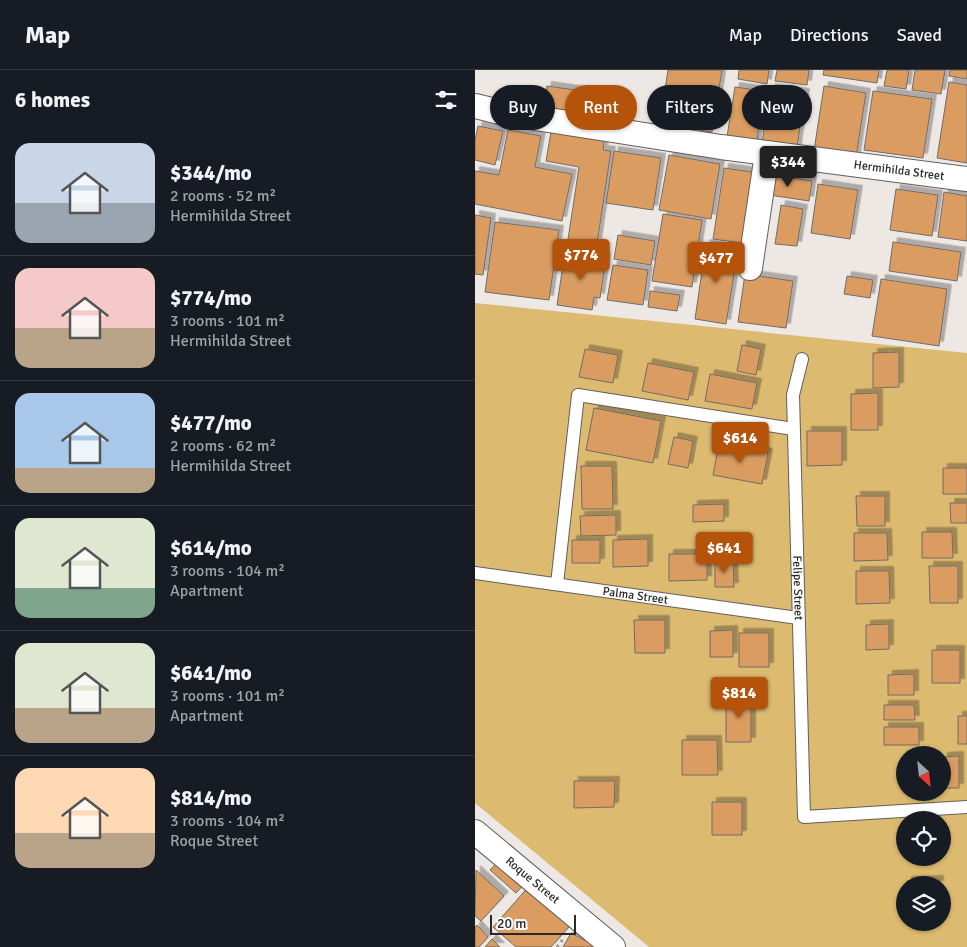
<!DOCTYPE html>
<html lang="en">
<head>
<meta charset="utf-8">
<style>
	:root { --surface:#171b24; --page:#242831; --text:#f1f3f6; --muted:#9ea1a6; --line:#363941; --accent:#b45309 }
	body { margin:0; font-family:Signika,sans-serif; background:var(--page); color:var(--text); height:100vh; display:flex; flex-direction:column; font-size:19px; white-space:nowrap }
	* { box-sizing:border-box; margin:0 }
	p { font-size:16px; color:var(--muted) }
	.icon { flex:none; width:28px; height:28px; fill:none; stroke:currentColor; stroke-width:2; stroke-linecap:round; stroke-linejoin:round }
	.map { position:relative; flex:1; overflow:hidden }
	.panel { display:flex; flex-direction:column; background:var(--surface); width:475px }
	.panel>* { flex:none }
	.hud { position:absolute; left:15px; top:15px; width:401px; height:45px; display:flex; gap:10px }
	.needle { width:32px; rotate:153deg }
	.controls { position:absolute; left:421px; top:676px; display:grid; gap:10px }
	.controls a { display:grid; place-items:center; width:55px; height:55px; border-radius:50%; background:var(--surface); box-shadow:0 1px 4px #0004; font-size:25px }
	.scale { position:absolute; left:15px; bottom:12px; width:86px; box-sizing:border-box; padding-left:5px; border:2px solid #2a2827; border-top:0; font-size:14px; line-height:18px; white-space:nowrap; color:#2a2827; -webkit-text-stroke:4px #fff; paint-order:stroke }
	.price { position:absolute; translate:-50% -42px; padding:0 11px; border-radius:5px; background:var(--accent); color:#fff; font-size:16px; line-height:32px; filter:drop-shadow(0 1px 2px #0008) }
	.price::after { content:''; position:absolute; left:50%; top:30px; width:15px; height:11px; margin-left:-8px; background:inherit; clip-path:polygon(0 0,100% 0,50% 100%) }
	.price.current { background:#222; color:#fff }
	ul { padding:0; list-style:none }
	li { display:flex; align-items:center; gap:15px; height:125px; padding:0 15px }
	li+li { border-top:1px solid var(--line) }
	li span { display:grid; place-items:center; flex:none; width:140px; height:100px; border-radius:15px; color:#555 }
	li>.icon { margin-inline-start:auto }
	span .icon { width:60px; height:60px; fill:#fffc; stroke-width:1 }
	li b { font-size:21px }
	h2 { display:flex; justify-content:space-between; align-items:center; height:60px; padding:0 15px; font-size:21px }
	.pill { padding:0 18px; border-radius:22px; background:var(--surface); box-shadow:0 1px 4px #0004; font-size:18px; line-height:45px }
	.pill.current { background:var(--accent); color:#fff }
	header { display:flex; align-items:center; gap:30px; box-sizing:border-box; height:70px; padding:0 25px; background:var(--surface); border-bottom:1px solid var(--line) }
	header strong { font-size:24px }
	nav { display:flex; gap:28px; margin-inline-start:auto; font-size:18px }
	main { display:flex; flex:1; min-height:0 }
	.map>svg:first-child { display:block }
</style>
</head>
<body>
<header>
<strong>Map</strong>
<nav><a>Map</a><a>Directions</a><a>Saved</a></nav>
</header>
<main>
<section class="panel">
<h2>6 homes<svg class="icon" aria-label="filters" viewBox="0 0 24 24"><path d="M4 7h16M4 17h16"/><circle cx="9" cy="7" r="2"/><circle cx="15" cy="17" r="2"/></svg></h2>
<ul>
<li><span style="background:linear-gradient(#c9d6e8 60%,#9aa5b1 0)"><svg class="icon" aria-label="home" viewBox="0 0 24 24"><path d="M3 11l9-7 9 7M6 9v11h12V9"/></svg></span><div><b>$344/mo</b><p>2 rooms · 52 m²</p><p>Hermihilda Street</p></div></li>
<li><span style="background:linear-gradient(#f6c9c9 60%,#b9a48a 0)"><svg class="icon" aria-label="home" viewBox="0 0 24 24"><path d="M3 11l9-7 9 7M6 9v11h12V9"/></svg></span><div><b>$774/mo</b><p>3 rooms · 101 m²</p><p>Hermihilda Street</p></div></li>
<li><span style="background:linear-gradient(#a9c7e8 75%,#b9a48a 0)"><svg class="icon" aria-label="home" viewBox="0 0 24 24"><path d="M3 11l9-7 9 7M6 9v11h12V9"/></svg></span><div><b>$477/mo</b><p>2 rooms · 62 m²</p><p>Hermihilda Street</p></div></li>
<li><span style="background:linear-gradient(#dfe7d0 70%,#7fa58c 0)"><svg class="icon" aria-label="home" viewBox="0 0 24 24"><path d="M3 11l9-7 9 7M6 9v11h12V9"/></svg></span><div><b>$614/mo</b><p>3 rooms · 104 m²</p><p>Apartment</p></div></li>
<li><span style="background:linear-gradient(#dfe7d0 65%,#b9a48a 0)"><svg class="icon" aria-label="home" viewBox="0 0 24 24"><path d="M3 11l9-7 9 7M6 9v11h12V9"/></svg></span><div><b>$641/mo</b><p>3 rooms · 101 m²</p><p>Apartment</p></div></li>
<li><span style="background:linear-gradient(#ffd9b3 65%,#b9a48a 0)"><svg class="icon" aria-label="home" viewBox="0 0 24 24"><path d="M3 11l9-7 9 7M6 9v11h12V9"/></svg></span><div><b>$814/mo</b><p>3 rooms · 104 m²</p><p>Roque Street</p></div></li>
</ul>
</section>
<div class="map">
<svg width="492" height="877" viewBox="0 0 492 877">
	<defs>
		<filter id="shadow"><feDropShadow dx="4.5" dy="-4.5" stdDeviation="0" flood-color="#0004"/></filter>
	</defs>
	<rect width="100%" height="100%" fill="#eee8e5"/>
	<path fill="#dcba70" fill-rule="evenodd" d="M0 233 492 283V877H174L0 733ZM430 685H468V722H430ZM430 750H468V788H430ZM430 815H468V852H430Z"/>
	<path fill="#da9c60" stroke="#706c68" filter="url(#shadow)" d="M193 0H247L237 62 185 54Z
		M264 0H294L292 14 263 9Z
		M302 0H334L332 15 300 11Z
		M349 0H404L402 13 348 5Z
		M412 0H434L431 19 409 16Z
		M440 0H470L466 24 437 20Z
		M475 0H492V9L474 6Z
		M474 12 492 15V93L462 88Z
		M72 16 130 24 126 47 69 39Z
		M349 16 391 23 380 93 338 87Z
		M260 17 289 21 281 77 251 73Z
		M296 18 330 23 321 84 286 78Z
		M398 21 457 29 448 88 389 80Z
		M3 56 28 61 20 95 0 90V70Z
		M33 60 66 66 60 97 97 104 87 151 0 134V101L24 105Z
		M76 62 129 71 128 80 136 81 121 180 92 176 104 97 71 91Z
		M139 81 186 88 178 140 131 133Z
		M194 85 245 94 236 149 184 140Z
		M249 98 285 103 274 174 238 169Z
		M291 104 337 111 334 131 288 124Z
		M343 114 383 120 375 169 336 163Z
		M421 119 463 125 457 166 415 160Z
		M469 122 492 126V171L463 167Z
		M306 135 328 139 322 176 300 174Z
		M188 144 227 150 217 217 177 211Z
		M0 145 16 148 8 205 0 204Z
		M20 152 84 160 74 230 10 222Z
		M143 165 180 171 176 195 139 189Z
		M418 172 486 182 482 211 414 201Z
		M231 174 263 179 251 254 220 249Z
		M90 182 131 188 125 228 119 227 117 240 82 235Z
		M138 195 173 200 168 235 132 230Z
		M270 204 318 211 311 258 263 252Z
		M372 206 398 210 395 228 369 224Z
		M406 209 472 219 464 276 397 266Z
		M175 221 205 225 202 241 173 237Z
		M267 275 286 279 281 305 262 301Z
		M110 279 143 285 138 313 104 307Z
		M424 282V317L398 318V283Z
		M173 293 219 302 213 330 167 321Z
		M235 304 282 313 277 339 230 331Z
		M403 323V360H376V324Z
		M119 338 186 351 178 393 111 380Z
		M332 361H367V395L332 396Z
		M199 367 218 371 213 398 193 394Z
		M244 373 293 383 287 414 238 405Z
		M106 396H137L138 439H107Z
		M468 398H492V424H468Z
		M381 426H410V456H382Z
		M475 433H492V453H476Z
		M249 434V451L218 452V435Z
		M141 445V465L106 466 105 446Z
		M447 462H477L478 488H447Z
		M379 463H412L413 490 379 491Z
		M173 469V496L138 497V470Z
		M97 470H125V493H97Z
		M194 484H232V510L194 511Z
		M240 491H258L259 517H240Z
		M454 496H483V533H455Z
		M381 501H414L415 533 381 534Z
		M159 550H190V583H160Z
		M414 554V579L391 580V555Z
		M258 560V587H235V561Z
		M264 563H294V597H264Z
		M457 580H485V613H457Z
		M439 604V625H413V605Z
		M251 626H276V672H251Z
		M409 635H439L440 650H409Z
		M483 646H492V674H483Z
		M409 657H444V675H409Z
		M207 670H242L243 705H207Z
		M484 686V718H468V687Z
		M99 711H140L139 737 99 738Z
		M237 732H267V765H237Z
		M28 786 53 810 41 823 15 800Z
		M1 800 29 826 6 851 0 846Z
		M464 810V815H432V811Z
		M56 814 98 852 76 877H41L18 857Z
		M2 855 13 867 4 877H0V857Z
		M96 863 123 877H88Z
		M17 869 25 877H10Z"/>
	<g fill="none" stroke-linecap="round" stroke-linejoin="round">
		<defs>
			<g id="lane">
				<path id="s1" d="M327 289 318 325 329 747 492 737"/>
				<path id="s2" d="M0 503 323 548"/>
				<path d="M82 514 103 325 318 359"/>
			</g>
			<g id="street">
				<path id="s3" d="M0 36 29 43 246 77 492 109"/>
				<path d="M275 198 292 84"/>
				<path id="s4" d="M0 762 138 877"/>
			</g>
		</defs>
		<use href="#lane" stroke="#635e5b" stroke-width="14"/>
		<use href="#street" stroke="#635e5b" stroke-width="26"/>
		<path stroke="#9b9794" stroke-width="3" stroke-dasharray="2.5 4" stroke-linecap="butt" d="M82 877 88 869"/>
		<use href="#lane" stroke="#fff" stroke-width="12"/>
		<use href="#street" stroke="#fff" stroke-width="24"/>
	</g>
	<g text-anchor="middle" stroke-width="4.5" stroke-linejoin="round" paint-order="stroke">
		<g font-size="12" fill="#2a2827" stroke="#fff">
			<text dy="4" stroke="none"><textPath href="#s3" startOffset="429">Hermihilda Street</textPath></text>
			<text dy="4" stroke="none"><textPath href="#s1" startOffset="230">Felipe Street</textPath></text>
			<text dy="4" stroke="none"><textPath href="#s2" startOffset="162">Palma Street</textPath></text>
			<text dy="4" stroke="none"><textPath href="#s4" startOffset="75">Roque Street</textPath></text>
		</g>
	</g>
</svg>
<div class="controls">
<a><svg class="needle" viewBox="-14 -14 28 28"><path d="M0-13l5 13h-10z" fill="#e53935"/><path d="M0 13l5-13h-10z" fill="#9ea1a6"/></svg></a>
<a><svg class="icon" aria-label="locate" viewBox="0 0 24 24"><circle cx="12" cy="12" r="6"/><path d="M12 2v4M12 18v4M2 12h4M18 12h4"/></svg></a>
<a><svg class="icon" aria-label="layers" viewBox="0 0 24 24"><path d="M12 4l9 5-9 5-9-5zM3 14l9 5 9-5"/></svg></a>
</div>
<div class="scale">20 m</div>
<b class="price current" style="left:313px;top:118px">$344</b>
<b class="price" style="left:106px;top:211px">$774</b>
<b class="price" style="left:241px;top:214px">$477</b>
<b class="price" style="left:265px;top:394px">$614</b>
<b class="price" style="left:249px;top:504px">$641</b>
<b class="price" style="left:264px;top:649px">$814</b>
<div class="hud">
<a class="pill">Buy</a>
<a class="pill current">Rent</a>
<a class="pill">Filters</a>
<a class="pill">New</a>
</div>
</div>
</main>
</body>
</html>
